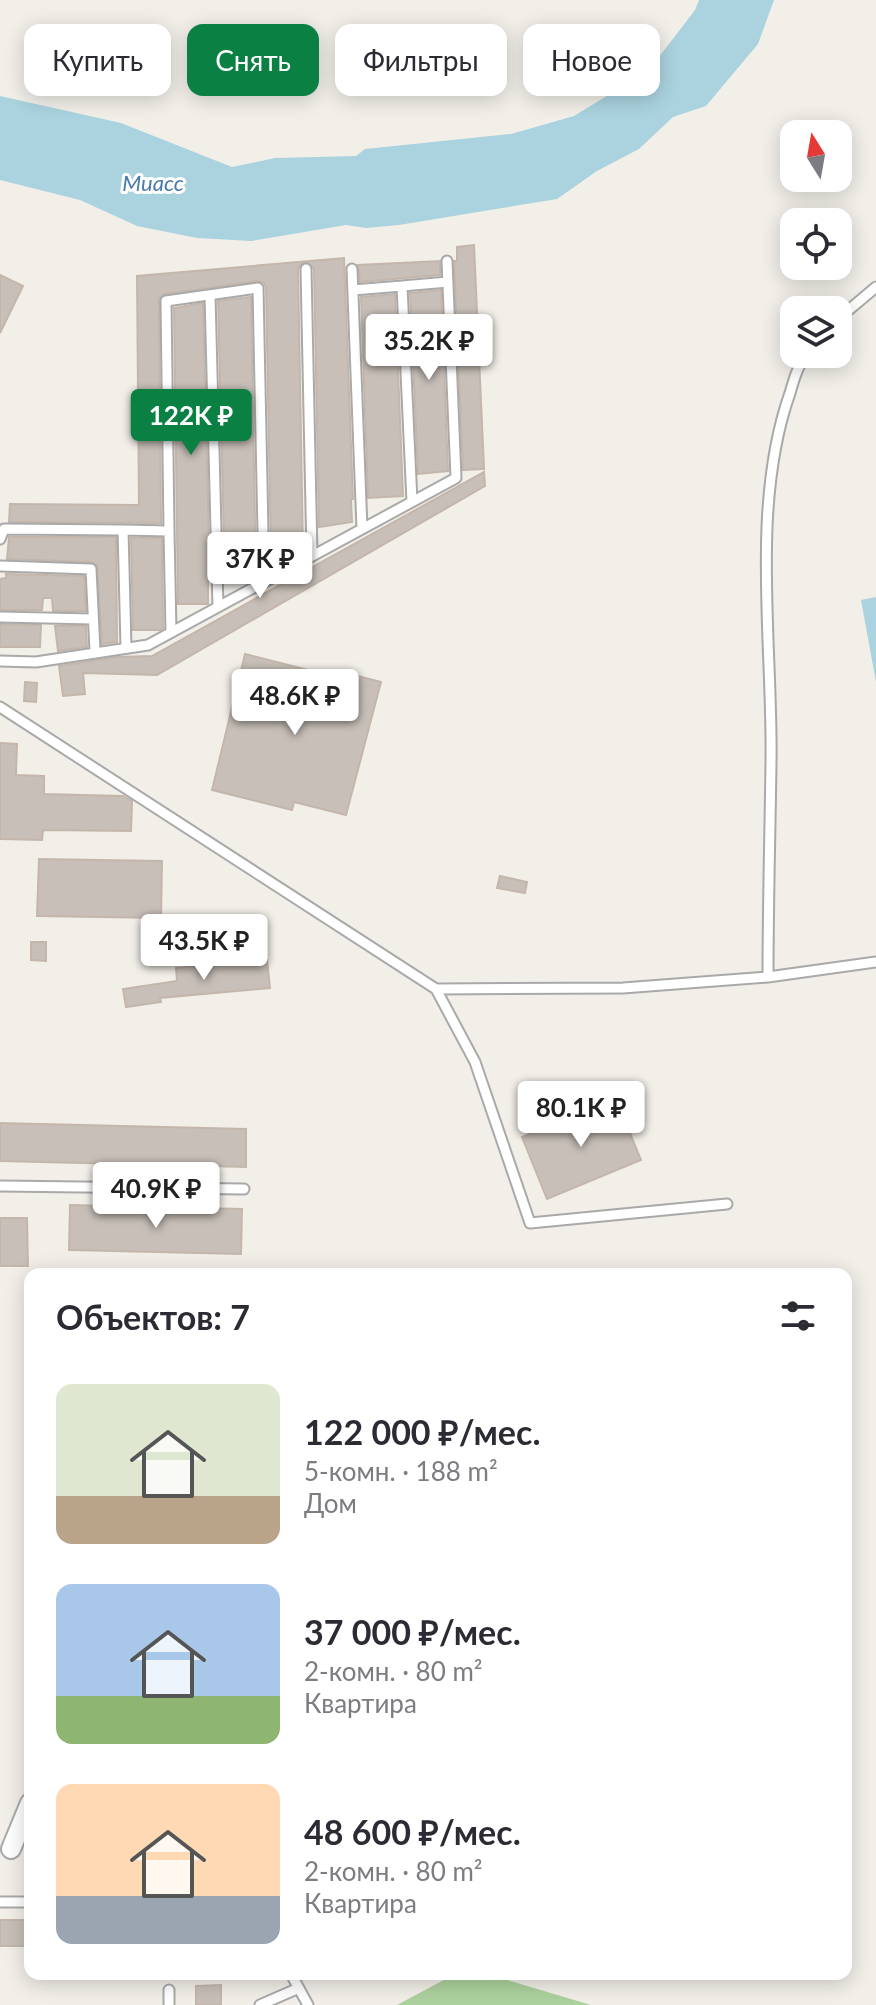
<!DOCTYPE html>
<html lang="ru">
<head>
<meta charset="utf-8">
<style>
	:root { --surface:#fff; --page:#f7f7f7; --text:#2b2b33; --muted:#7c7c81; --accent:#0b8043 }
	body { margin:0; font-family:Lato,sans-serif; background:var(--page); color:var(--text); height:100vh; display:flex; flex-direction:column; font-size:30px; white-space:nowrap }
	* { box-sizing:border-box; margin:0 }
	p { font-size:26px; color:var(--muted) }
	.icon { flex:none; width:44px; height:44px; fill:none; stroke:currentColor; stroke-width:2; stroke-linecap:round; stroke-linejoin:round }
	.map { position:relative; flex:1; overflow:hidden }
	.sheet { position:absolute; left:24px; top:1268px; width:828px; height:712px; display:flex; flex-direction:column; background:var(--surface); border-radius:16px; box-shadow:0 4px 20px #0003 }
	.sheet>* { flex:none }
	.hud { position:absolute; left:24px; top:24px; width:828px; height:72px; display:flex; gap:16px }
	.needle { width:52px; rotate:349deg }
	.tools { position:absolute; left:780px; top:120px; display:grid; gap:16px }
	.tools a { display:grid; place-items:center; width:72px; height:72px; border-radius:16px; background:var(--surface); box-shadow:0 4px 20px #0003; font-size:40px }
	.price { position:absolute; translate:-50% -68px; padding:0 18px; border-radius:8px; background:#fff; color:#222; font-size:26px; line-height:52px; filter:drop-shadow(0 2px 4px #0008) }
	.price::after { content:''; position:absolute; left:50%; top:48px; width:24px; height:18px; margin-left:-12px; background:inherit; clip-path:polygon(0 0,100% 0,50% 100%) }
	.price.on { background:var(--accent); color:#fff }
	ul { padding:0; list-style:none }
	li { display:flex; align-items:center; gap:24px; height:200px; padding:0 32px }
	li span { display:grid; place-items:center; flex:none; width:224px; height:160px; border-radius:16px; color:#555 }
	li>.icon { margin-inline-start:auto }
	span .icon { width:96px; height:96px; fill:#fffc; stroke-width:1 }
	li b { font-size:34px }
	h2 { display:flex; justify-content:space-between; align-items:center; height:96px; padding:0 32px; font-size:34px }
	.tag { padding:0 28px; border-radius:16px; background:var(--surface); box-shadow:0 4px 20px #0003; font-size:28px; line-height:72px }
	.tag.on { background:var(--accent); color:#fff }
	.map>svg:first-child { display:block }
</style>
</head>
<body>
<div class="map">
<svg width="876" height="2005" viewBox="0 0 876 2005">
	<rect width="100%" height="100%" fill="#f2efe9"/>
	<path fill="#add19e" d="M455 1974H487L591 2005H397Z"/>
	<path fill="#aad3df" d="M699 0H774L758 44 706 106 673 117 639 149 597 171 557 199 399 225 366 228 346 225 251 241 197 238 137 226 80 200 0 180V96L121 123 232 167 275 158 356 156 365 149 511 134 574 116 649 70 695 10Z
		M876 597V682L861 600Z"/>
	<path fill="#c7bfb8" stroke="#c4b6ab" stroke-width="2" d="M474 245 484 469 463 470 454 261H457V247Z
		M344 258 353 499H351L352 522 319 527 314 269 307 262 302 263 298 269 303 552 271 553 266 288 264 283 258 281 165 294 159 298 161 523 9 522 10 504 139 505 137 276Z
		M440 261V275L360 282 358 265Z
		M0 275 23 286 0 333Z
		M441 290 448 471 418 474 410 293Z
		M395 294 403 496 368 498 361 297Z
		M251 297 256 578 250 581H225L218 301Z
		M203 303 210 581H208V604H178L174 308Z
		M484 472 485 486 157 675 83 673 85 694 63 696 59 666 117 657 152 656Z
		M9 537H116L117 642 102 644 97 565 91 562 7 559Z
		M131 538H162L163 628 160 630H133Z
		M6 574 84 576 86 611H53L52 598H43L42 610H0V579L6 578Z
		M0 624 41 625 40 647H0Z
		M55 626H86L87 647 58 651Z
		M245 654 312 671 310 680 334 686 338 671 381 682 346 815 294 802 292 810 212 790Z
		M25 682 37 683 36 702 24 701Z
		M0 743 17 744 16 775 44 776V794L123 796 132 801 131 831 43 830 42 840 0 839Z
		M39 859 162 861 161 918 37 916Z
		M500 876 527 882 525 893 497 888Z
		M31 942H46V961L31 960Z
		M267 960 270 988 160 998 161 1002 126 1007 123 989 177 981 176 968Z
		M616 1099 641 1160 547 1199 522 1137Z
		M0 1123 246 1129V1167L0 1161Z
		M70 1205 242 1209 241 1254 69 1250Z
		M0 1218H27L28 1266H0Z
		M0 1920H30V1946H0Z
		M221 1985V2005H196V1986Z"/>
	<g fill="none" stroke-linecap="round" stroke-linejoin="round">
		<defs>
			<path id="service" d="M306 269 312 556
				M352 269 362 529
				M402 286 448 282
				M353 290 402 286 412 502
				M210 295 218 607
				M838 319 876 287
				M123 530 169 531 171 632
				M169 531 166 301 258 288 264 582
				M0 539 4 529 123 530 126 647
				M0 566 91 569 95 651
				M0 617 93 619
				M0 661 36 662 148 645 456 478 447 261
				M0 707 436 989 623 988 768 977 876 962
				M768 977C768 906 770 835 771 763 773 644 750 506 790 393 794 379 798 365 807 354
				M436 989 475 1062 530 1223 727 1204
				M0 1186 244 1189
				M0 1902H30
				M291 1974 308 2005
				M169 1990V2005
				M260 2005 299 1988"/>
			<path id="minor" d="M11 1849 30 1803"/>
		</defs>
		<use href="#service" stroke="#a9a9a9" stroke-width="13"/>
		<use href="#minor" stroke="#a9a9a9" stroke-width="22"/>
		<use href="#service" stroke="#fff" stroke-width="9"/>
		<use href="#minor" stroke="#fff" stroke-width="18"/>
	</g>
	<g text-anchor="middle" stroke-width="6" stroke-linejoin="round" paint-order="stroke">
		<g font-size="22" font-style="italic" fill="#4a7aab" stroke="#fff">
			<text x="153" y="191">Миасс</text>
		</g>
	</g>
</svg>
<div class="tools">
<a><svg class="needle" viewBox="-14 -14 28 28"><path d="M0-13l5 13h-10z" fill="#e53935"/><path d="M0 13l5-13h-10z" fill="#7c7c81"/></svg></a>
<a><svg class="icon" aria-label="locate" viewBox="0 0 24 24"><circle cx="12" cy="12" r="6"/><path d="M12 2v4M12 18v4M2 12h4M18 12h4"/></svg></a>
<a><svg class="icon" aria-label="layers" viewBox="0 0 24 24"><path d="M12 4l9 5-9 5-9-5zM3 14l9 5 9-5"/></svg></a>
</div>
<b class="price" style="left:429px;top:382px">35.2K ₽</b>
<b class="price on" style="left:191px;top:457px">122K ₽</b>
<b class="price" style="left:260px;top:600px">37K ₽</b>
<b class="price" style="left:295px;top:737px">48.6K ₽</b>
<b class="price" style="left:204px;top:982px">43.5K ₽</b>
<b class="price" style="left:581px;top:1149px">80.1K ₽</b>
<b class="price" style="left:156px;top:1230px">40.9K ₽</b>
<div class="hud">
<a class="tag">Купить</a>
<a class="tag on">Снять</a>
<a class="tag">Фильтры</a>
<a class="tag">Новое</a>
</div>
<section class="sheet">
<h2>Объектов: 7<svg class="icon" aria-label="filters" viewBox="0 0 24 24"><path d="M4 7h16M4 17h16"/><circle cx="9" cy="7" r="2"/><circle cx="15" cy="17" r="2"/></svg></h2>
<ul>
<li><span style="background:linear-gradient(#dfe7d0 70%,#b9a48a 0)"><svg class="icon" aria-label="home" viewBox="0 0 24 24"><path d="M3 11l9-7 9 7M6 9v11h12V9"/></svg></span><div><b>122 000 ₽/мес.</b><p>5-комн. · 188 m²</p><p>Дом</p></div></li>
<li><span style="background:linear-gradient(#a9c7e8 70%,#8fb573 0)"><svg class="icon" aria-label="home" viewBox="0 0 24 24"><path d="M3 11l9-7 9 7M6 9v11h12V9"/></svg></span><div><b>37 000 ₽/мес.</b><p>2-комн. · 80 m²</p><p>Квартира</p></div></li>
<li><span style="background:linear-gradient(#ffd9b3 70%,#9aa5b1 0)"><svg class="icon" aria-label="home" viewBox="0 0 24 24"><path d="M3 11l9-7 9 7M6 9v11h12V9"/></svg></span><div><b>48 600 ₽/мес.</b><p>2-комн. · 80 m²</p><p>Квартира</p></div></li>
</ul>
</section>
</div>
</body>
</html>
